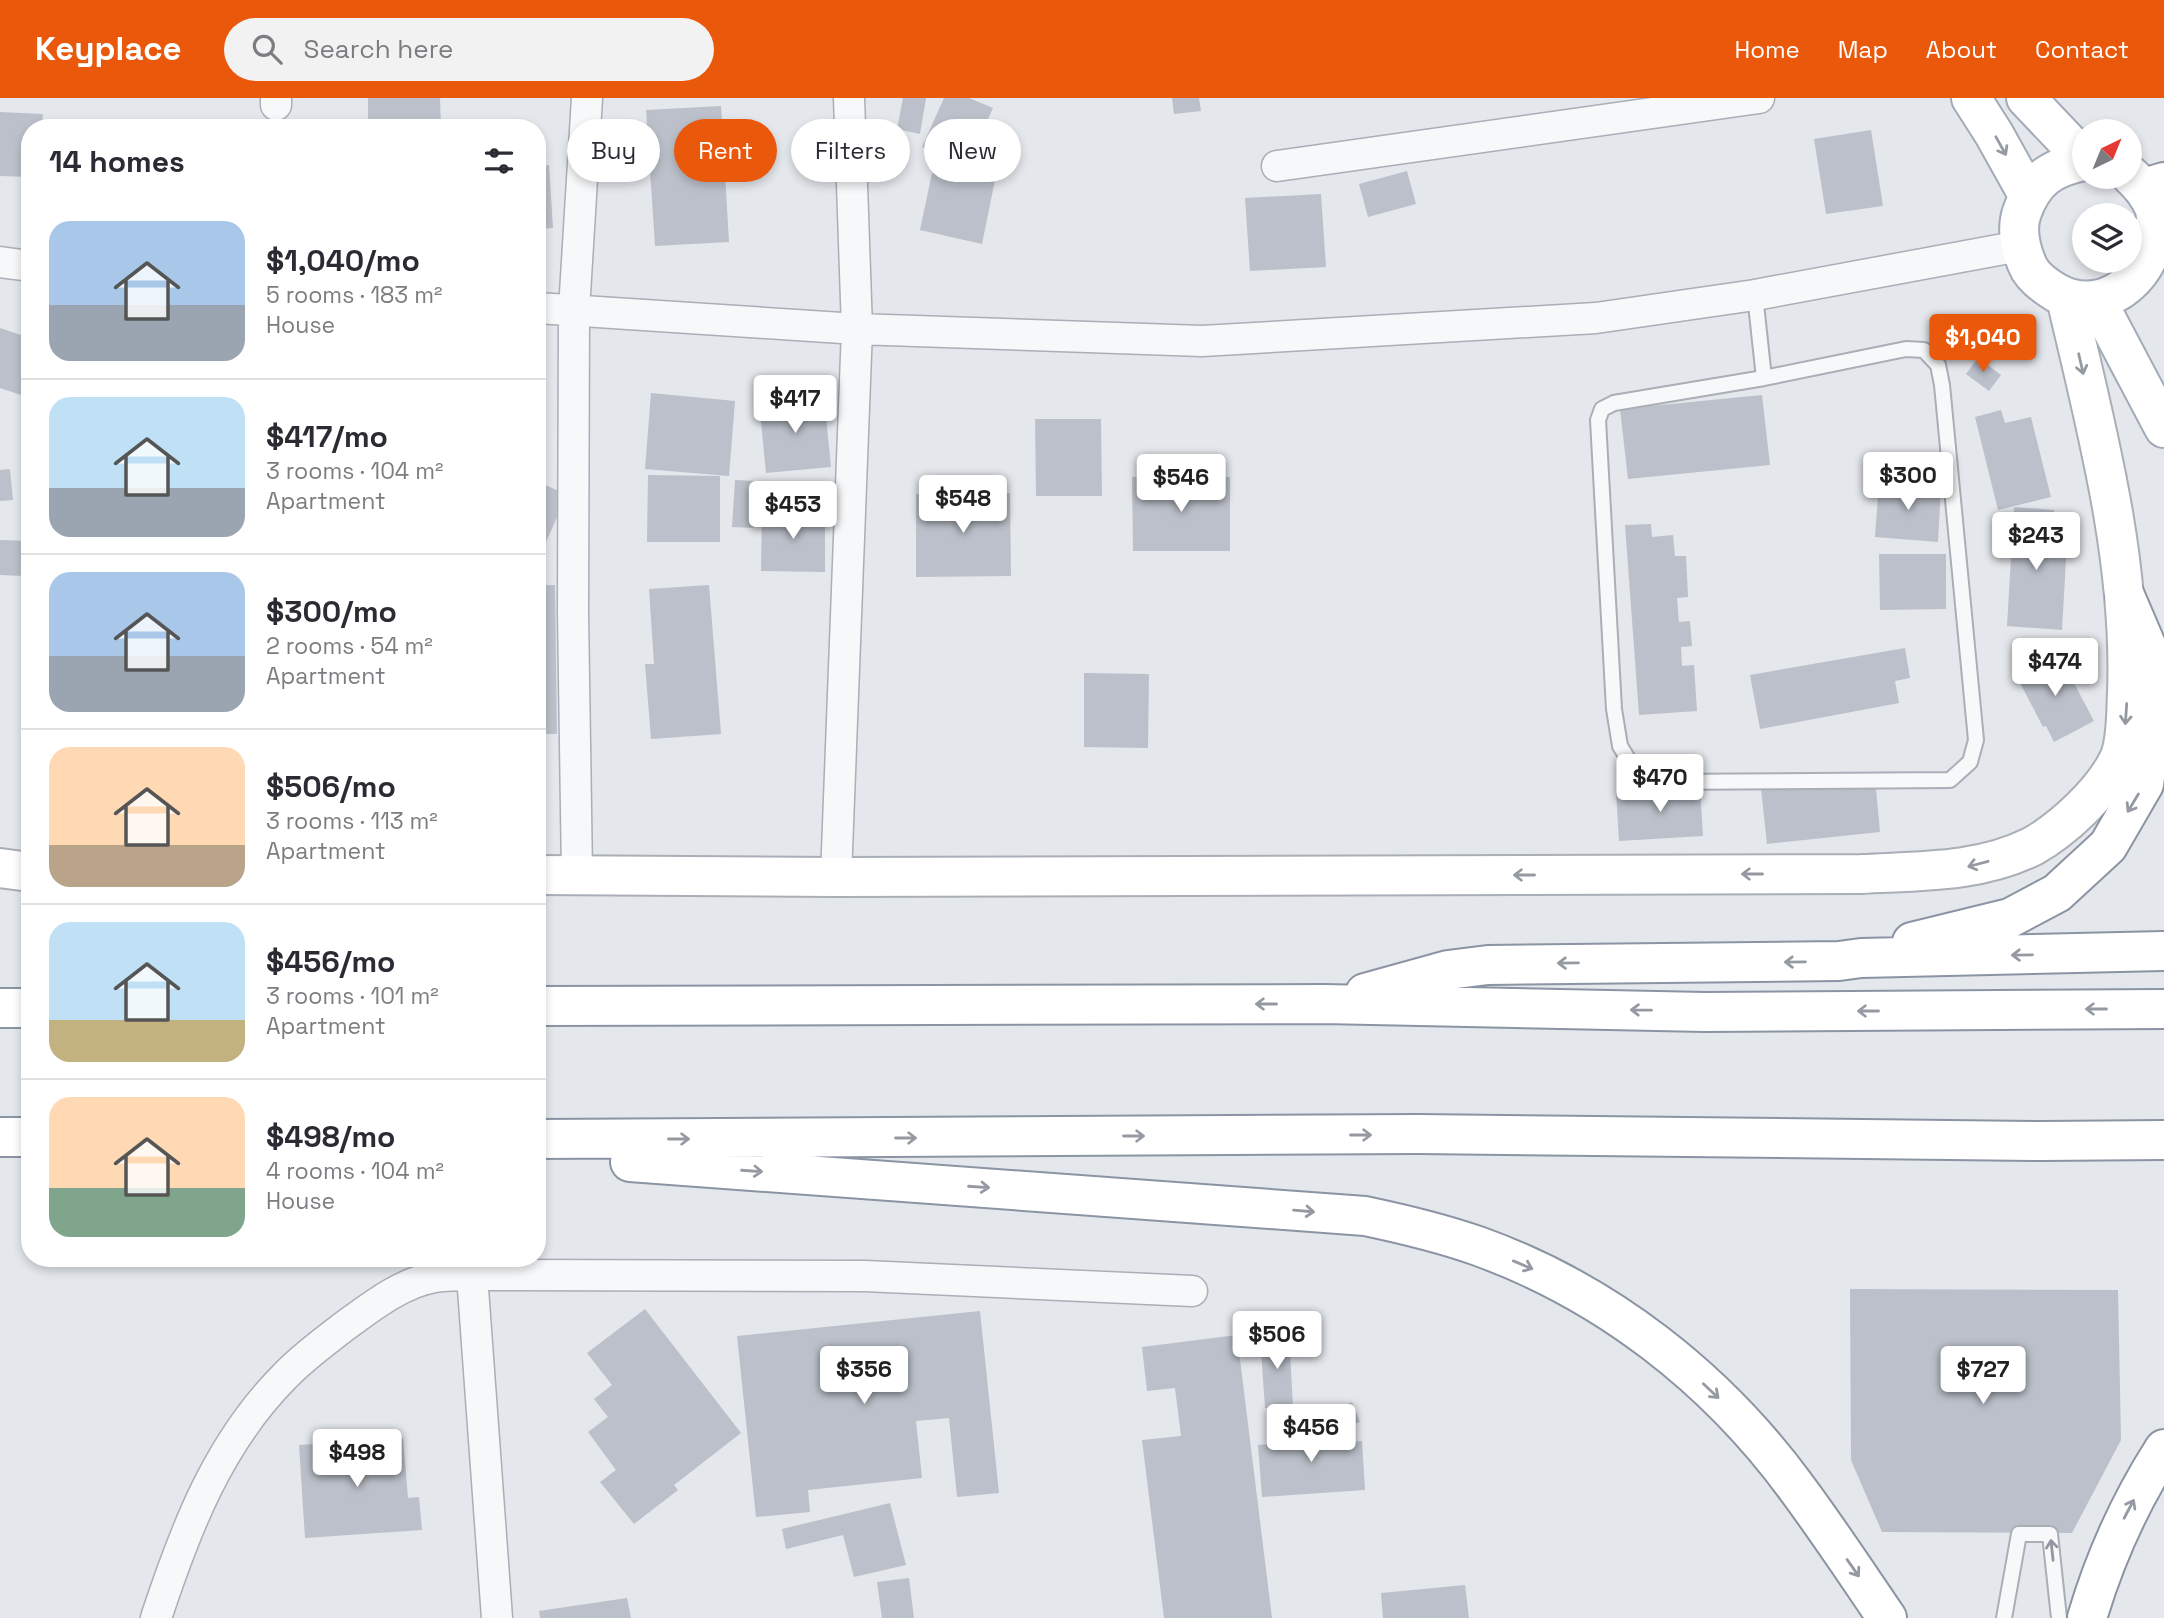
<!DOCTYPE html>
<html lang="en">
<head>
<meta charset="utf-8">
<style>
	:root { --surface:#fff; --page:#f2f2f3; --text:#2b2b33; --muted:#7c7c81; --line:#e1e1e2; --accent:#ea580c }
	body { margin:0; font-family:"Space Grotesk",sans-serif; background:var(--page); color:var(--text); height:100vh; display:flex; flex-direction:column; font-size:26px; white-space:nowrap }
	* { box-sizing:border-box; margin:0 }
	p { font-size:23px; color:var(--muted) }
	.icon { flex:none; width:38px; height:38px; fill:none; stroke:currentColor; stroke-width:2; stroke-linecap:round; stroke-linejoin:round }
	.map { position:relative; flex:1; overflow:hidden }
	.side { position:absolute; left:21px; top:21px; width:525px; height:1148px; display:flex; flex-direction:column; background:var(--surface); border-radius:28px; box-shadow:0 4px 10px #0003 }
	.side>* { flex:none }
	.guide { position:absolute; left:567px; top:21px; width:665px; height:63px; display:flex; gap:14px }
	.needle { width:46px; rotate:43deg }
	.controls { position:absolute; left:2072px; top:21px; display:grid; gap:14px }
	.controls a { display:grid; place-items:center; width:70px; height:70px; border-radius:50%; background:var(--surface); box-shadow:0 4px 10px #0003; font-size:35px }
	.price { position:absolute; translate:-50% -60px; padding:0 16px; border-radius:7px; background:#fff; color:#222; font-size:23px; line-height:46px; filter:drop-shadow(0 2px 4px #0008) }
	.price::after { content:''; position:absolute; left:50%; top:42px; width:21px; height:16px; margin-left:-10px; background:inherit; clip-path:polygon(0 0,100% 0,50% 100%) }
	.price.current { background:var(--accent); color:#fff }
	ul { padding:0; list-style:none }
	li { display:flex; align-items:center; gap:21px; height:175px; padding:0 28px }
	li+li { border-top:2px solid var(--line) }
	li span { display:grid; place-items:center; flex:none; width:196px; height:140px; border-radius:21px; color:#555 }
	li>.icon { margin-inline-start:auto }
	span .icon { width:84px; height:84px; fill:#fffc; stroke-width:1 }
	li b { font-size:30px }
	h2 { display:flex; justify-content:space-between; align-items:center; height:84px; padding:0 28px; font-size:30px }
	.tag { padding:0 24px; border-radius:32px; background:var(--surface); box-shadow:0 4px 10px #0003; font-size:24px; line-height:63px }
	.tag.current { background:var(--accent); color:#fff }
	header { display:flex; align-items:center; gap:42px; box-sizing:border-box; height:98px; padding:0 35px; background:var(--accent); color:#fff }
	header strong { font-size:33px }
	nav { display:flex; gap:38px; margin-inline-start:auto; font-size:24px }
	.search { width:490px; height:63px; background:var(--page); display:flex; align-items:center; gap:18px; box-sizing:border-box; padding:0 24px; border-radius:38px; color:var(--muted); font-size:26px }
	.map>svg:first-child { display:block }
</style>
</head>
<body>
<header>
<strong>Keyplace</strong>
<div class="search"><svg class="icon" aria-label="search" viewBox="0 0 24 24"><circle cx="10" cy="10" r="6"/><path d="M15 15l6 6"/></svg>Search here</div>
<nav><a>Home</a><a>Map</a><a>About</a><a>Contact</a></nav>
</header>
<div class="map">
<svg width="2164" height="1520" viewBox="0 0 2164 1520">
	<rect width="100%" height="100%" fill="#e4e7ec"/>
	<path fill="#bbc0ca" d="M368 0H440L441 30H368Z
		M903 0H926L920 36 897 31Z
		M944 0H969L993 10 983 32 1005 42 990 79 922 49Z
		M1172 0H1199L1201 13 1174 16Z
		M721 8 729 144 655 148 646 12Z
		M0 14 43 16 42 30H30V79L0 78Z
		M1871 32 1883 108 1826 116 1814 41Z
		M549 67 553 130 537 131V68Z
		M1407 73 1416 106 1368 119 1359 86Z
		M960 74 995 82 982 146 920 132 932 75 958 81Z
		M1321 96 1326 169 1250 173 1245 100Z
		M0 230 30 240V300L0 290Z
		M1978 260 2001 277 1989 293 1966 276Z
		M651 295 735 303 729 378 645 371Z
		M1762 297 1770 367 1628 381 1620 311Z
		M824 299 831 369 766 375 759 304Z
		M2001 312 2005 325 2031 319 2051 399 1998 412 1975 319Z
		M1035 321H1101L1102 398H1036Z
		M10 371 13 402 0 403V372Z
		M648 377 720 378V444H647Z
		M1132 379H1230V453H1133Z
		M735 382 757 383 754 430 732 429Z
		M537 383 567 397 542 453 537 451Z
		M1879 383 1941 388 1938 444 1875 439Z
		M1010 395 1011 478 916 479V396Z
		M2014 409 2054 412 2053 443 2067 444 2062 532 2007 528Z
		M762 411 825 412V474L761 473Z
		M1651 426 1652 439 1673 437 1675 458H1686L1688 499 1677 500 1679 524 1690 523 1692 548 1681 549 1682 568 1694 567 1697 613 1639 617 1625 427Z
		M0 442 30 443V462H24L23 478 0 477Z
		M1879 456H1946V511L1880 512Z
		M537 487H555L557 636H537Z
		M709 487 721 636 651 641 645 566H654L649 491Z
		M1905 550 1910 580 1895 583 1899 605 1760 631 1750 577Z
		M2058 555 2094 623 2054 644 2046 628 2043 629 2016 577Z
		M1084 575 1149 576 1148 650 1084 649Z
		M27 609H30V644L24 643Z
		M1875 680 1880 734 1767 746 1761 691Z
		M1700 688 1703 738 1619 743 1616 693Z
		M1850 1191 2118 1192 2121 1342 2072 1435 1882 1434 1851 1362Z
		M645 1211 741 1335 674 1387 678 1392 634 1426 600 1384 616 1372 588 1334 608 1319 594 1301 612 1287 587 1255Z
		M980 1213 999 1395 957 1399 949 1320 916 1323 922 1380 808 1392 810 1414 756 1419 737 1238Z
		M1289 1236 1293 1309 1265 1310 1260 1238Z
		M1237 1237 1272 1520H1164L1142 1342 1181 1338 1175 1290 1147 1293 1142 1249Z
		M1352 1304 1360 1324 1339 1332 1331 1312Z
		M1334 1326 1335 1345 1362 1343 1365 1392 1262 1399 1258 1347 1289 1345 1288 1328Z
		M403 1340 408 1400 419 1399 422 1432 305 1440 299 1347Z
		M890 1405 906 1467 854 1479 843 1437 786 1451 782 1431Z
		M909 1480 914 1520H882L877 1484Z
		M1465 1487 1469 1520H1383L1381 1495Z
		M627 1500 631 1520H540L539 1513Z"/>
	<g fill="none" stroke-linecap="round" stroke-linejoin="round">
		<defs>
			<path id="lane" d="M1755 197 1764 280 1906 251 1924 252 1938 267 1942 287 1976 642 1970 664 1950 682 1658 684 1636 674 1620 648 1614 611 1598 322 1602 311 1614 305 1764 280
				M2004 1520 2019 1436H2050L2059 1520"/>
			<path id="street" d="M276 0V7
				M1277 68 1759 0
				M0 164 30 168
				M537 210 857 231 1202 243 1596 220 1755 197 2020 148
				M577 776 573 514 574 212 587 0
				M836 779 857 231 849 0
				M472 1177 497 1520
				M156 1520C185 1432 218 1345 285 1278 302 1260 323 1245 342 1230 370 1210 400 1185 435 1179 447 1177 460 1177 472 1177L865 1178 1192 1193"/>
			<path id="secondary" d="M0 770 30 774
				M537 777 836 779 1862 776C1919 773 1980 775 2033 748 2063 731 2102 695 2118 663 2127 646 2126 614 2127 595 2132 461 2096 329 2066 200"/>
			<path id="primary" d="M1971 0 1994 36 2028 97
				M2026 0 2084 61
				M2084 63C2051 70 2034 81 2022 114 2016 131 2020 149 2027 166 2032 179 2045 188 2057 195 2109 223 2164 169 2155 111 2149 97 2141 87 2130 77
				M2097 203 2164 330"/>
			<path id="highway" d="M2144 90 2164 84
				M2159 138 2164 136
				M1912 844 2010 820 2057 795 2108 748 2144 686 2153 620 2149 554 2125 498
				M1365 895 1448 872 1488 867 1839 863 1861 860 2164 853
				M537 908 1324 906 1705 914 2164 911
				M0 910H30
				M0 1039H30
				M537 1041 1418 1036 2041 1043 2164 1042
				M630 1064 1365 1118C1403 1126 1441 1135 1478 1148 1606 1194 1716 1280 1796 1389 1828 1432 1857 1476 1887 1520
				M2087 1520C2105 1459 2130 1404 2164 1351"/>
		</defs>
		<use href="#lane" stroke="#a9aeb7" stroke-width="18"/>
		<use href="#street" stroke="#a9aeb7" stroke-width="33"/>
		<use href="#secondary" stroke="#a9aeb7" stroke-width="42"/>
		<use href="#primary" stroke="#a3abb8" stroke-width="42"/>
		<use href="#highway" stroke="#8b94a3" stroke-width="42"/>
		<use href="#lane" stroke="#f7f8fa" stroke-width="14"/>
		<use href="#street" stroke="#f7f8fa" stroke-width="30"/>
		<use href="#secondary" stroke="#fff" stroke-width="38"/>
		<use href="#primary" stroke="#fff" stroke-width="38"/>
		<use href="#highway" stroke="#fff" stroke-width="38"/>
	</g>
	<defs><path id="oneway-shaft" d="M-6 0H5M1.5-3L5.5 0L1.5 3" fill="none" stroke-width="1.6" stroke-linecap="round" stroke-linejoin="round" transform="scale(1.75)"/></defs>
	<g stroke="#959aa2">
		<use href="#oneway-shaft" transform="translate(2001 48) rotate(61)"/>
		<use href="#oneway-shaft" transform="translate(2081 266) rotate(77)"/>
		<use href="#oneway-shaft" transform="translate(2126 616) rotate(94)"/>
		<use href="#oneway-shaft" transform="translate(2133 705) rotate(121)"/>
		<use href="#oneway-shaft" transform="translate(1978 766) rotate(165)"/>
		<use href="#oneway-shaft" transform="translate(1752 776) rotate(180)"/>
		<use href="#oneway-shaft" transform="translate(1524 777) rotate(180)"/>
		<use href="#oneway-shaft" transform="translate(2022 857) rotate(179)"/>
		<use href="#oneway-shaft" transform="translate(1795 864) rotate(179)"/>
		<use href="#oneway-shaft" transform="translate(1568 865) rotate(179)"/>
		<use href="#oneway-shaft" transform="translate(1266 906) rotate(180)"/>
		<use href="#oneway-shaft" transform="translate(2096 911) rotate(180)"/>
		<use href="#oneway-shaft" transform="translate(1641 912) rotate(-179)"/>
		<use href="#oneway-shaft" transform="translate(1868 913) rotate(180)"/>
		<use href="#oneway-shaft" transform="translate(1361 1037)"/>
		<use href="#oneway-shaft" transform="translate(1134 1038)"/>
		<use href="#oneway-shaft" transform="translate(906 1040)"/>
		<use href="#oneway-shaft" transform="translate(679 1041)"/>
		<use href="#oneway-shaft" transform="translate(752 1073) rotate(4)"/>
		<use href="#oneway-shaft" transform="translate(979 1089) rotate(4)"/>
		<use href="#oneway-shaft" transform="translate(1304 1113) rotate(5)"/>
		<use href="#oneway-shaft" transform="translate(1523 1167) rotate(23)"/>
		<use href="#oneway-shaft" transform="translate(1711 1293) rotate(43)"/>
		<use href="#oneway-shaft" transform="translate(2129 1411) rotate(-62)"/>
		<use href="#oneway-shaft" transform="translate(1853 1470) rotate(55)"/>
	</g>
	<use stroke="#9196a0" href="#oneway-shaft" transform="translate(2052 1452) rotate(-96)"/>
</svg>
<div class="controls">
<a><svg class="needle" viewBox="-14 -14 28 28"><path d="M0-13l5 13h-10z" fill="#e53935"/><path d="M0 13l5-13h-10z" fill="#7c7c81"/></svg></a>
<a><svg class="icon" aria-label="layers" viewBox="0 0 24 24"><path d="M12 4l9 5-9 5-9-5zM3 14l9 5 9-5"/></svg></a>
</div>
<b class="price current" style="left:1983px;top:276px">$1,040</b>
<b class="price" style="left:795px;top:337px">$417</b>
<b class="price" style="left:1908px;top:414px">$300</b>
<b class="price" style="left:1181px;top:416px">$546</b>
<b class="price" style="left:963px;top:437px">$548</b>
<b class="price" style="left:793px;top:443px">$453</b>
<b class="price" style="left:2036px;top:474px">$243</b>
<b class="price" style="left:2055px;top:600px">$474</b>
<b class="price" style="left:1660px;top:716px">$470</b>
<b class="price" style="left:1277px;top:1273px">$506</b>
<b class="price" style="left:864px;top:1308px">$356</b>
<b class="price" style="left:1983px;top:1308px">$727</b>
<b class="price" style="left:1311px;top:1366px">$456</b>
<b class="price" style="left:357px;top:1391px">$498</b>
<div class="guide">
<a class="tag">Buy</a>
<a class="tag current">Rent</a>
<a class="tag">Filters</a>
<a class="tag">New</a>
</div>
<section class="side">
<h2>14 homes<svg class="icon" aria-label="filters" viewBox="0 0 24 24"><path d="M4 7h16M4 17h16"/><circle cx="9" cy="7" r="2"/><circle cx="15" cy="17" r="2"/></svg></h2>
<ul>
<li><span style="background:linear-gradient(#a9c7e8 60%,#9aa5b1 0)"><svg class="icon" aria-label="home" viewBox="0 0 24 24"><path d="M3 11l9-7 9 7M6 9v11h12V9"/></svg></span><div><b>$1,040/mo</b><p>5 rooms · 183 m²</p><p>House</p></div></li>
<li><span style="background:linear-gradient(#bfe0f5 65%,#9aa5b1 0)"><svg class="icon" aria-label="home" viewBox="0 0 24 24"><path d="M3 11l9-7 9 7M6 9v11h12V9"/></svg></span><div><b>$417/mo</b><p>3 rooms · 104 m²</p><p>Apartment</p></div></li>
<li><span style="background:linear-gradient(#a9c7e8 60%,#9aa5b1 0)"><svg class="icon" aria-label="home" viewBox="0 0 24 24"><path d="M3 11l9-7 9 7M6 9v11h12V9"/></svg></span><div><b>$300/mo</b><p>2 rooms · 54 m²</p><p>Apartment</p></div></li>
<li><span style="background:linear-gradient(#ffd9b3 70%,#b9a48a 0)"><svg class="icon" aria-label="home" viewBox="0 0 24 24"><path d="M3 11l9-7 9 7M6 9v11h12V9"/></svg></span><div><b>$506/mo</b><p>3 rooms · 113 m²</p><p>Apartment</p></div></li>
<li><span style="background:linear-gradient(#bfe0f5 70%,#c2b280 0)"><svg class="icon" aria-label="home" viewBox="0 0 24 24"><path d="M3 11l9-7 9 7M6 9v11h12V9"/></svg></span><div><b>$456/mo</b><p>3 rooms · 101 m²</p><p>Apartment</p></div></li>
<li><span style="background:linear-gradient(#ffd9b3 65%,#7fa58c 0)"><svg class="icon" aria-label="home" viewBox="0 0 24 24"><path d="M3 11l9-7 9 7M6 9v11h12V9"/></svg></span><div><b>$498/mo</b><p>4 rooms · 104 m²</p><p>House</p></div></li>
</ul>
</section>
</div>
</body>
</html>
